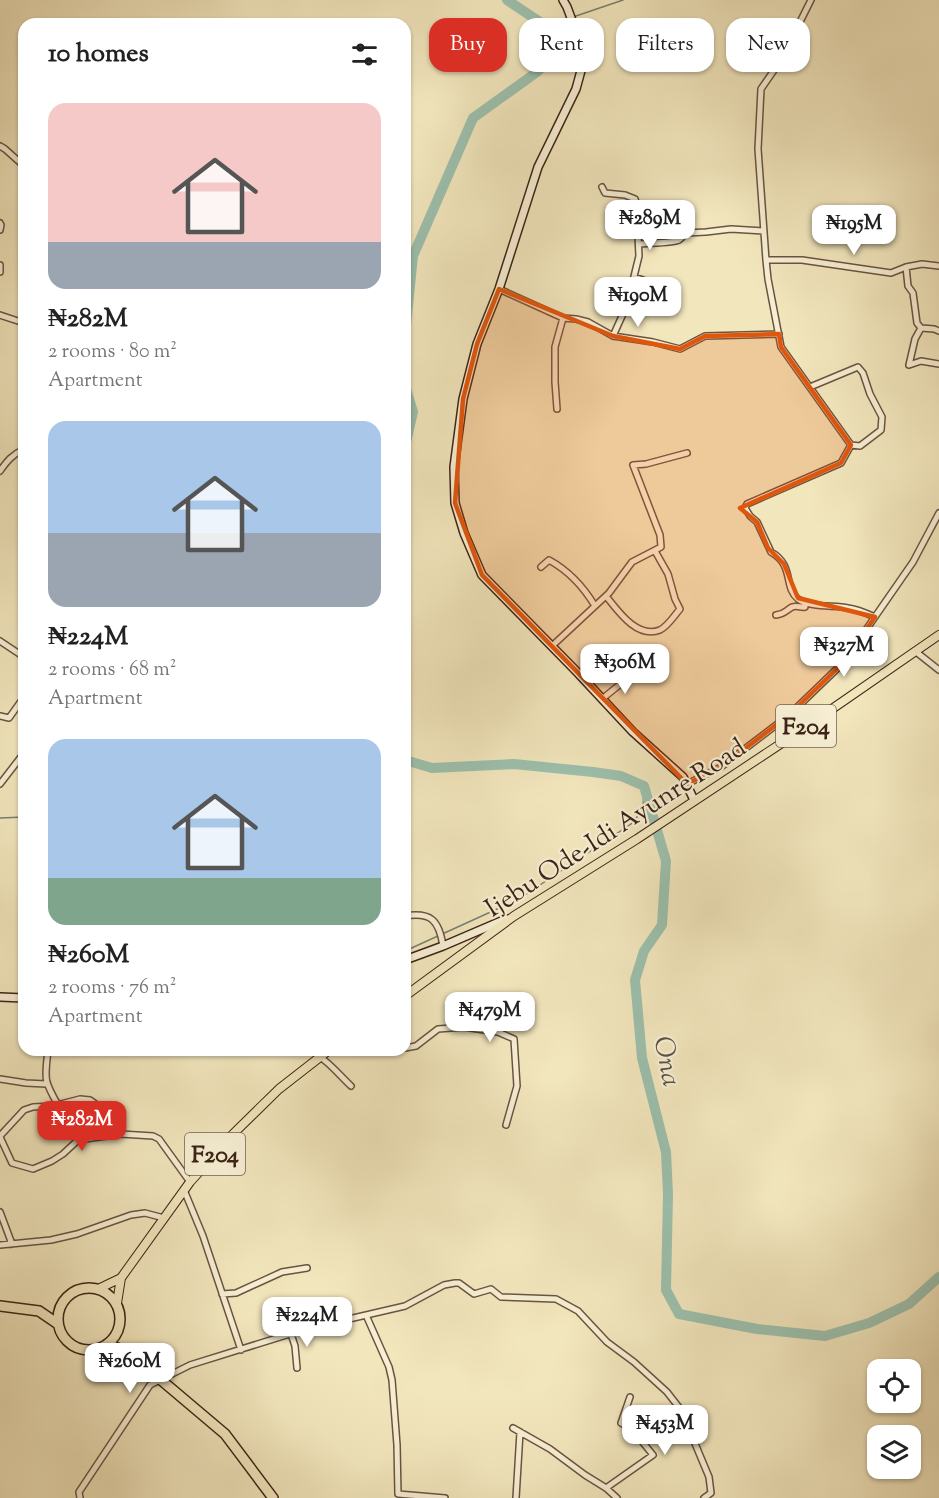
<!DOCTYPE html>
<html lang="en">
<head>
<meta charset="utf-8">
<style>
	:root { --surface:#fff; --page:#f2f2f2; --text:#222; --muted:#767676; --accent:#d93025 }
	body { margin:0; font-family:"Sorts Mill Goudy",serif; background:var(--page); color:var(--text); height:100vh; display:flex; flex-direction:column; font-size:22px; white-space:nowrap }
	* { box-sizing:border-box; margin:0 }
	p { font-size:20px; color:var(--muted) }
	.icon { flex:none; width:33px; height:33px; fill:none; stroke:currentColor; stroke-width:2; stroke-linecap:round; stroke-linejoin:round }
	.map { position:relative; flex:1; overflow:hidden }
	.details { position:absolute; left:18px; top:18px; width:393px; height:1038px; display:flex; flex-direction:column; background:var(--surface); border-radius:18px; box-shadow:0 2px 4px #0004 }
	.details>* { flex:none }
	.hud { position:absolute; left:429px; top:18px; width:420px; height:54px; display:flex; gap:12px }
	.tools { position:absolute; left:867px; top:1359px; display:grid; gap:12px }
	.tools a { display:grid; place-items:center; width:54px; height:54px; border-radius:12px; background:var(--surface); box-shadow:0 2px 4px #0004; font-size:30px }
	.price { position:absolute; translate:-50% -51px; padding:0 14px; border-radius:12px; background:#fff; color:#222; font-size:20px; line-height:39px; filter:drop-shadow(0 2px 3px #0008) }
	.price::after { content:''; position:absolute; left:50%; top:36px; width:18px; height:14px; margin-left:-9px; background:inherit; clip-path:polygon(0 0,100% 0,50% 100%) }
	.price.active { background:var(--accent); color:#fff }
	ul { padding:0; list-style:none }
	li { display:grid; align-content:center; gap:12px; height:318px; padding:0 30px }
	li span { display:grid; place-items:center; height:186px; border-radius:18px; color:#555 }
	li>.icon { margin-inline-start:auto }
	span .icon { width:108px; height:108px; fill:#fffc; stroke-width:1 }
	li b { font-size:26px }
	h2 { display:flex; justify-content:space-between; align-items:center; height:72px; padding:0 30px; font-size:26px }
	.tag { padding:0 21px; border-radius:18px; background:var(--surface); box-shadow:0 2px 4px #0004; font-size:21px; line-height:54px }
	.tag.active { background:var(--accent); color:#fff }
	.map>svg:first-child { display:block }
</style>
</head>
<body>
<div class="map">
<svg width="939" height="1498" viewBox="0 0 939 1498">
	<rect width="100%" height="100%" fill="#f2e6bd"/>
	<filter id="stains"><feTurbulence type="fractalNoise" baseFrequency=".00333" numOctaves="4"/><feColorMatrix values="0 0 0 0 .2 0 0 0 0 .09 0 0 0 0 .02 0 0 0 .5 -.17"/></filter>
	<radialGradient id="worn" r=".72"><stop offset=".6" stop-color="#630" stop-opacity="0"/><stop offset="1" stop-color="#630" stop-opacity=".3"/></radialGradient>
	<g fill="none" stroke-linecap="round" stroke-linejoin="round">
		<path stroke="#768171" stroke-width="1.5" d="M573 17 623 0
			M546 26 568 18
			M0 818 24 817
			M405 951 519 899 631 824 643 810 644 786"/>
		<path stroke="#9cc0ad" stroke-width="10" d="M405 335 413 256 473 118 537 72 555 53 546 26 507 0
			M405 386 413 412 405 446
			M405 760 432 768 514 764 593 772 621 776 644 786 666 861 662 925 644 951 635 980 642 1058 666 1152 668 1194 666 1290 679 1314 757 1329 825 1336 869 1323 909 1304 939 1277"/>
		<defs>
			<path id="street" d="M811 0 781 60 761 89 758 149 766 260 768 279 781 347 851 445 841 463 747 504 745 508 750 516 757 522 771 552C795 566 783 587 798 599 810 608 834 605 848 608 857 609 866 613 875 617
				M0 146 5 149 24 166
				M602 187 605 193 625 195 635 199 640 215 638 236 639 256 627 305 613 336
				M0 223 1 225 0 230
				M639 244C647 243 674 243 679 240 682 238 684 235 686 233L706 232 731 229 764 231
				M766 260H802L891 273 906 267 922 264 939 266
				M0 265V272
				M906 267 908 286 913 293 917 323 921 328 934 329 939 331
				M635 277 658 286 671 289
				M499 289 563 318 576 319 588 322 613 336 653 342 680 349 705 336 779 334
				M0 315 24 323
				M921 328 915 339 909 365 921 361 939 364
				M810 387 858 367 863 373 870 394 882 417 881 430 860 446 851 445
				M557 409 555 382V347L563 318
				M0 471C7 461 12 455 24 449
				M541 567 549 560C569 571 583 586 595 606
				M606 596C618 611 637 639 660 630 668 626 674 616 680 609L675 599 668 574 655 551
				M776 615C785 614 785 611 792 607 797 605 801 608 805 607V603
				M0 641 24 657
				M552 646 609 593 632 562 661 547 660 535 633 465 646 464 687 453
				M915 651 939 670
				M602 699 634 673
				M0 716 9 718 24 697
				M0 784 24 753
				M687 784 721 767 788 716 843 663 913 562 939 513
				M405 916C431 912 439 920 443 946
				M405 1048 416 1046 438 1029 464 1027 498 1032 514 1039 517 1086 506 1125
				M48 1050C45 1079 43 1079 58 1105
				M320 1057C332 1065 340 1076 351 1086
				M0 1079 26 1083 46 1084
				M0 1136 24 1110 33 1107 53 1106 80 1099 90 1100 104 1110 121 1134
				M0 1137 12 1163 33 1169 52 1161 63 1154 78 1140 121 1134 153 1136 159 1139 190 1182
				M184 1190 203 1236 241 1350
				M0 1212 12 1244
				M0 1245 51 1240 77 1234 131 1215 145 1213 164 1218
				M222 1294 236 1293 282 1272 307 1268
				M366 1315 389 1367 392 1380 397 1445 398 1494 445 1498
				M291 1334 295 1346 297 1368
				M513 1428 550 1449 585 1475 606 1488 617 1498
				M606 1488 653 1455 632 1429 621 1423 630 1397
				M80 1498 79 1492 150 1385 190 1365 322 1324 336 1322 405 1306 444 1285 455 1283H459L474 1294 491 1289 501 1297 556 1299 578 1311 607 1342 634 1362 667 1392 681 1410 709 1477 711 1493 704 1498
				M516 1498 520 1432"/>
			<path id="secondary" d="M563 0 567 7 580 42 582 67 576 89 538 167 499 289 477 344 463 399 454 467 455 503 464 533 482 575 578 673 633 732 683 777 694 800
				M405 960 443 946 506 919
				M0 997 24 998"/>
			<path id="primary" d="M405 996 514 916 637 839 803 729 939 635
				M98 1289 121 1278
				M117 1303 121 1278 190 1182 233 1134 279 1089 329 1050"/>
			<path id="highway" d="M58 1319a31 31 0 1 1 62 0a31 31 0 1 1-62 0Z
				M0 1306 39 1311 58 1324
				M107 1344 128 1352 225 1434 273 1498"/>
		</defs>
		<use href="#street" stroke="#6a5440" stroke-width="8"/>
		<use href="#secondary" stroke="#3c2317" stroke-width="10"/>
		<use href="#primary" stroke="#3c2317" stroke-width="10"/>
		<use href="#highway" stroke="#3c2317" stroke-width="12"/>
		<use href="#street" stroke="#f7efd4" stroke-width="5"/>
		<use href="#secondary" stroke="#f7efd4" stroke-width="7"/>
		<use href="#primary" stroke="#f2e6bd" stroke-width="8"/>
		<use href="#highway" stroke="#f2e6bd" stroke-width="9"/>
	</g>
	<path fill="#df560d" fill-opacity="0.2" stroke="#df560d" stroke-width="4.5" stroke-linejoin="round" d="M499 289 613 336 680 349 705 336 779 334 781 347 851 445 841 463 740 508 757 522 768 548 784 564 798 598 875 617 843 663 788 716 721 767 687 784 482 575 455 503 463 399 477 344Z"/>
	<g text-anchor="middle" stroke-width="4.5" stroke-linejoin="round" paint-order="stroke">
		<g fill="#f7efd4" stroke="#746050" stroke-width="1.5">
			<rect x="776" y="705" width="60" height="42" rx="4.5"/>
			<rect x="185" y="1133" width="60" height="42" rx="4.5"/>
		</g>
		<g font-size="24" font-weight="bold" fill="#3c2317">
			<text x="806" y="734">F204</text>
			<text x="215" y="1162">F204</text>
		</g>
		<g font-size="26" fill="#3c2317" stroke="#f7efd4">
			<text transform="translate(615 827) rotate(-33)" y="9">Ijebu Ode-Idi Ayunre Road</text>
		</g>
		<g font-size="27" font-style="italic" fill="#595244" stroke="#f7efd4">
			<text transform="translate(668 1061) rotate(79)" y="9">Ona</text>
		</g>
	</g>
	<rect width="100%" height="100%" filter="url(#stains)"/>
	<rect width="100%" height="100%" fill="url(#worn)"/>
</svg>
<div class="tools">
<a><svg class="icon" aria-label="locate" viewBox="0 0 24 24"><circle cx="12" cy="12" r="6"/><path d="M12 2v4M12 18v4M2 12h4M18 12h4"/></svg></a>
<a><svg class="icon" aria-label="layers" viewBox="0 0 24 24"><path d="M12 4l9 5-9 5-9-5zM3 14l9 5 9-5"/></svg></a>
</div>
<b class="price" style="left:650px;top:251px">₦289M</b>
<b class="price" style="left:854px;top:256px">₦195M</b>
<b class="price" style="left:638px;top:328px">₦190M</b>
<b class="price" style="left:844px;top:678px">₦327M</b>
<b class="price" style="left:625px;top:695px">₦306M</b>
<b class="price" style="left:490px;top:1043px">₦479M</b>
<b class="price active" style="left:82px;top:1152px">₦282M</b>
<b class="price" style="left:307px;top:1348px">₦224M</b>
<b class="price" style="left:130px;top:1394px">₦260M</b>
<b class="price" style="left:665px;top:1456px">₦453M</b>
<div class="hud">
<a class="tag active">Buy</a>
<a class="tag">Rent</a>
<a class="tag">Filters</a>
<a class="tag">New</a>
</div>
<section class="details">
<h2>10 homes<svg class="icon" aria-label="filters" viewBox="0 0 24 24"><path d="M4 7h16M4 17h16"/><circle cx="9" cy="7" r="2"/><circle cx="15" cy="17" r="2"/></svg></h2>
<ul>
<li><span style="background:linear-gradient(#f6c9c9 75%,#9aa5b1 0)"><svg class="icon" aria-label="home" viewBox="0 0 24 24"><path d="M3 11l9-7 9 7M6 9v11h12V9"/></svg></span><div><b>₦282M</b><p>2 rooms · 80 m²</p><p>Apartment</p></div></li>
<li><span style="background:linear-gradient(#a9c7e8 60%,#9aa5b1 0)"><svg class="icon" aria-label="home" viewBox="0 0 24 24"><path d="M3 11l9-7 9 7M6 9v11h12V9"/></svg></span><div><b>₦224M</b><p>2 rooms · 68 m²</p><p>Apartment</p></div></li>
<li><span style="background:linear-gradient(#a9c7e8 75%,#7fa58c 0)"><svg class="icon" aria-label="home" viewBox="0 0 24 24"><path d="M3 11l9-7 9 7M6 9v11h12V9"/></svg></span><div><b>₦260M</b><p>2 rooms · 76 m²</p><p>Apartment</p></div></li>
</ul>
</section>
</div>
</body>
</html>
